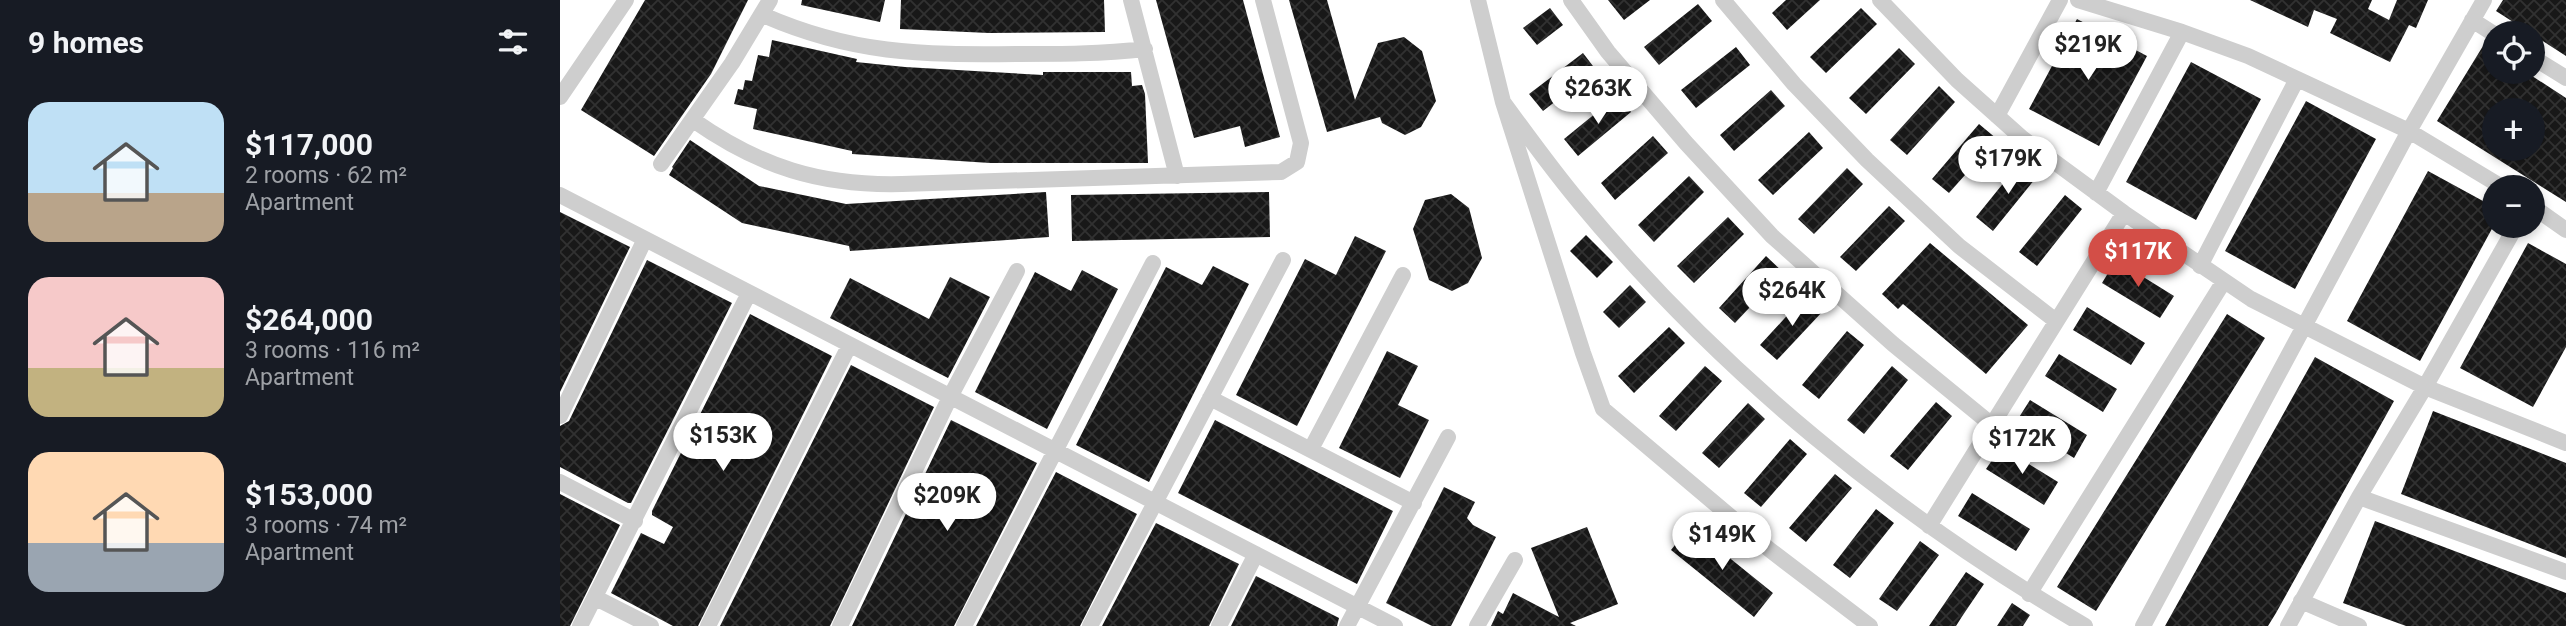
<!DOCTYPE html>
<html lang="en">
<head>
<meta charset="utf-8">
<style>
	:root { --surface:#171b24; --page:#20242c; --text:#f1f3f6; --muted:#9ea1a6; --accent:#d34e47 }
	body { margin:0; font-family:Roboto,sans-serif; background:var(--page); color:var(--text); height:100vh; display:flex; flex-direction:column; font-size:26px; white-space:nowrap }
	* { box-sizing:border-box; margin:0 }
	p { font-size:23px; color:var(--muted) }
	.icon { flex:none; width:38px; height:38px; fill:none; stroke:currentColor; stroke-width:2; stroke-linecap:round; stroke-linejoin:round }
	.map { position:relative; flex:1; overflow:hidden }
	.drawer { display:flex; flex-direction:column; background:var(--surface); width:560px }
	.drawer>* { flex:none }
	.fabs { position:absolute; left:1922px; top:21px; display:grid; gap:14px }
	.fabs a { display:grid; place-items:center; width:63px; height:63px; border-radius:50%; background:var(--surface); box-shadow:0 4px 10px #0003; font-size:35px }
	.price { position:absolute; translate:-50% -60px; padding:0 16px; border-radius:24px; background:#fff; color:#222; font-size:23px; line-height:46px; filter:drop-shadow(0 2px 4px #0008) }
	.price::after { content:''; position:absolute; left:50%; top:42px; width:21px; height:16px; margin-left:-10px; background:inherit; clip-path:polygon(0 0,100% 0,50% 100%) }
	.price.selected { background:var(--accent); color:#fff }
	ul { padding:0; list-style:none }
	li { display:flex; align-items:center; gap:21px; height:175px; padding:0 28px }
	li span { display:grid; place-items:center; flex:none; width:196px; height:140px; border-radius:21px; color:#555 }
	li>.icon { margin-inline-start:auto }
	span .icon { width:84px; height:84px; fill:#fffc; stroke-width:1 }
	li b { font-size:30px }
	h2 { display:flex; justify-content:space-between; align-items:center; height:84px; padding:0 28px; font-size:30px }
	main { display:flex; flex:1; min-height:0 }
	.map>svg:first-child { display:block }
</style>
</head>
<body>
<main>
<section class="drawer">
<h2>9 homes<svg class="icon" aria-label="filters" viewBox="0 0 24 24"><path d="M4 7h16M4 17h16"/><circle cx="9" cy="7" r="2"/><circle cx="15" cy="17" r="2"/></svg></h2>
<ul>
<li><span style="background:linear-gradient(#bfe0f5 65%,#b9a48a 0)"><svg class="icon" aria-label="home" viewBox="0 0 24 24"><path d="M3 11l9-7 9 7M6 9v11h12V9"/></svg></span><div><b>$117,000</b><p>2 rooms · 62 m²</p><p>Apartment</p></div></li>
<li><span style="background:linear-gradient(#f6c9c9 65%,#c2b280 0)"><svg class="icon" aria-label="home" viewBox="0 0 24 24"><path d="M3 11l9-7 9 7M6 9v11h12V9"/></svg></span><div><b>$264,000</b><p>3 rooms · 116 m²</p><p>Apartment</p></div></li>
<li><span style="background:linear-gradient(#ffd9b3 65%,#9aa5b1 0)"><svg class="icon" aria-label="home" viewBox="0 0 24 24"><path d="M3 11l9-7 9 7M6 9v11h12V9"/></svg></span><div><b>$153,000</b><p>3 rooms · 74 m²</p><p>Apartment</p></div></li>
</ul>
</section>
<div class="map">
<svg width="2006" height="626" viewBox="0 0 2006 626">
	<defs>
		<pattern id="building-cross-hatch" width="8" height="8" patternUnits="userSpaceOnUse" patternTransform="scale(1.75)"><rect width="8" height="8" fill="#181818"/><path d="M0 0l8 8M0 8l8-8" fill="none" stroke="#313131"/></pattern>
	</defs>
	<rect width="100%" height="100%" fill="#fff"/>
	<path fill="url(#building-cross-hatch)" fill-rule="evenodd" d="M85 0H188L151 74 94 156 21 110Z
		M242 0H325L320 22 241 5Z
		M341 0H544L545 32 429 33 340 29Z
		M596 0H683L720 137 685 147 680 126 634 138Z
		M729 0H767L795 100 818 43 844 37 862 51 876 101 861 127 845 135 822 123 820 117 767 132Z
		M1048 0H1090L1064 20Z
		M1226 0H1260L1227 30 1212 13Z
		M1690 0H1812L1808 9 1829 20 1837 0H1868L1856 28 1849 25 1830 62 1770 33 1777 19 1754 10 1748 27Z
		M1943 0H2006V56L1936 11Z
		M1138 4 1152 21 1099 65 1084 47Z
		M990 8 1003 25 977 45 963 28Z
		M1301 8 1317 24 1266 73 1250 57Z
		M1517 19 1587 56 1539 146 1469 109Z
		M212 40 297 59 296 62 345 67 483 75V72H571L572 86 582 85 585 94 588 163H430L292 154V151L193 129 197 109 174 104 178 89 183 90 185 80 192 81 198 55 209 57Z
		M1923 46 1934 52V72H1966L2006 98V202L1877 121ZM1934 110H1972V149H1934Z
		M1176 47 1190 65 1136 108 1121 90Z
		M1339 48 1355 64 1306 114 1289 98Z
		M1023 53 1036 70 983 111 969 94Z
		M1631 62 1701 99 1636 220 1566 182Z
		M1379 86 1395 102 1347 155 1330 140Z
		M1211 90 1225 106 1174 151 1160 135Z
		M1058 95 1071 112 1018 156 1004 139Z
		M1746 101 1816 139 1735 289 1665 251Z
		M1419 124 1437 139 1389 193 1372 179Z
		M1249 132 1263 148 1213 195 1198 180Z
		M1093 136 1108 153 1055 200 1041 183Z
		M130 140 199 186 286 204 486 192 489 237 290 251 289 246 182 223 109 175 113 168 112 167Z
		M1462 160 1479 174 1433 231 1416 217Z
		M1287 168 1303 184 1254 234 1238 219Z
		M1868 171 1934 207V225L1860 361 1787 321Z
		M1129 176 1144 192 1094 242 1078 225Z
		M709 192 710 237 512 241 511 195Z
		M891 194 909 208 922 258 908 283 892 291 869 280 853 229 865 200Z
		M1505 195 1522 209 1477 266 1459 252Z
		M1329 206 1345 221 1296 271 1280 257Z
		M0 212 70 247 0 392Z
		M1168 217 1184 234 1134 283 1117 266Z
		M1026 235 1053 262 1037 278 1010 251Z
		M795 236 826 251 737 426 676 395 745 259 776 275Z
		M1370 243 1468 325 1426 374 1343 304 1338 309 1322 294Z
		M1968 243 2006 264V347L1973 407 1900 368Z
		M1206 256 1223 272 1175 323 1159 308Z
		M87 260 172 303 71 503H68L0 467V426L9 421Z
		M1556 260 1614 296 1600 318 1542 283Z
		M653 266 689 284 589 482 516 445 606 267 642 285Z
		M522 270 558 289 487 429 415 392 475 272 511 291Z
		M390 277 430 297 388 378 270 318 290 278 369 319Z
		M1070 285 1086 302 1059 328 1043 312Z
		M1246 295 1263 311 1217 360 1200 345Z
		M1527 307 1585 343 1571 365 1513 330Z
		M190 314 272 356 138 626H113L51 593 81 533 104 544 113 527 92 515V511Z
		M1667 314 1705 338 1536 611 1497 587Z
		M1109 327 1125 343 1074 393 1058 376Z
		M1287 331 1304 345 1259 399 1242 385Z
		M827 351 858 366 838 405 869 420 840 478 779 448Z
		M1499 354 1557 389 1543 412 1485 376Z
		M1755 357 1834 401 1716 613 1708 626H1605Z
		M291 365 374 407 270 626H160Z
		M1145 366 1162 381 1116 431 1099 416Z
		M1332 366 1348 380 1304 434 1287 420Z
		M1470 400 1527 435 1514 458 1456 422Z
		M1376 402 1392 416 1348 470 1330 456Z
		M1188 403 1205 419 1159 468 1142 453Z
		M1873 411 2006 463V558L1841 494Z
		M391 420 477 463 394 626H292Z
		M655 420 833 511 797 584 618 493Z
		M1230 439 1247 454 1201 507 1184 493Z
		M1441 447 1498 482 1484 505 1426 469Z
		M496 472 577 514 520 626H416Z
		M1275 474 1292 488 1246 542 1229 528Z
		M884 487 915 502 907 518 913 525 936 537 891 626H872L826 603Z
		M1412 493 1470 529 1456 551 1398 516Z
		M0 494 60 525 10 626H0Z
		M1316 509 1334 523 1290 578 1273 565Z
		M1815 521 2006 593V626H1846L1783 603Z
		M596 523 679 564 649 626H542Z
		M1130 526 1213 593 1194 617 1111 550Z
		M1027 527 1058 604 1010 623 1016 626H931L938 611 943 614 953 593 999 617 971 548Z
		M1360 541 1379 555 1337 611 1319 599Z
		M1406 572 1424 584 1403 615 1396 626H1369Z
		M696 576 779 618 777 626H671Z
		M1452 603 1470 615 1463 626H1437Z"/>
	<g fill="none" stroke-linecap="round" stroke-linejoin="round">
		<path stroke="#cecece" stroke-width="16" d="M571 0 617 176
			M918 0 943 102 1023 353 1043 409 1210 550 1310 626
			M1011 0 1048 52 1126 143 1212 236 1333 344 1432 425
			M1163 0 1234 84 1307 160 1399 246 1496 321
			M1320 0 1397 80 1462 138 1564 213 1691 299 1865 387 2006 443
			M1518 0 1622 32 1688 56 1849 131 1942 187
			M203 15C292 54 360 55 456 54 499 54 542 54 585 49
			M1912 20 1934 34
			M1972 57 2006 78
			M0 97 66 0
			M943 102C968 136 993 171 1020 203 1160 372 1336 516 1525 626
			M1437 116 1500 0
			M133 120C200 167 260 186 342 184L721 172 737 162 741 143 703 0
			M101 164 172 63 210 0
			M1536 193 1622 32
			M0 195 835 626
			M1972 206 2006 230
			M1640 266 1737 79
			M650 398 854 503
			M0 416 85 239
			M751 449 843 275
			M0 482 75 521
			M1799 497 2006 572
			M1369 526 1564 213
			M1469 594 1664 281
			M36 598 91 626
			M1741 601 1799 626
			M20 626 189 293
			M148 626 289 346
			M280 626 390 397 457 271
			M404 626 593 263
			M530 626 723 260
			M659 626 696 554
			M787 626 888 437
			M917 626 955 560
			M1583 626 1849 131 1924 0
			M1728 626 1799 497 1865 387 1956 226"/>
	</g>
</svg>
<div class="fabs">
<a><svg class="icon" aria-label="locate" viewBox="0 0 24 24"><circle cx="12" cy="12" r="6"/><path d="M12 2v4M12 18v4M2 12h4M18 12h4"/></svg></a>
<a>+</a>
<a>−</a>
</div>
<b class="price" style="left:1528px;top:82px">$219K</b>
<b class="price" style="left:1038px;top:126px">$263K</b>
<b class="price" style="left:1448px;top:196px">$179K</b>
<b class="price selected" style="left:1578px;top:289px">$117K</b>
<b class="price" style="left:1232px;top:328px">$264K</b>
<b class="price" style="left:163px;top:473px">$153K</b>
<b class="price" style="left:1462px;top:476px">$172K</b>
<b class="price" style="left:387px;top:533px">$209K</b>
<b class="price" style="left:1162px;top:572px">$149K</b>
</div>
</main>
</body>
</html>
